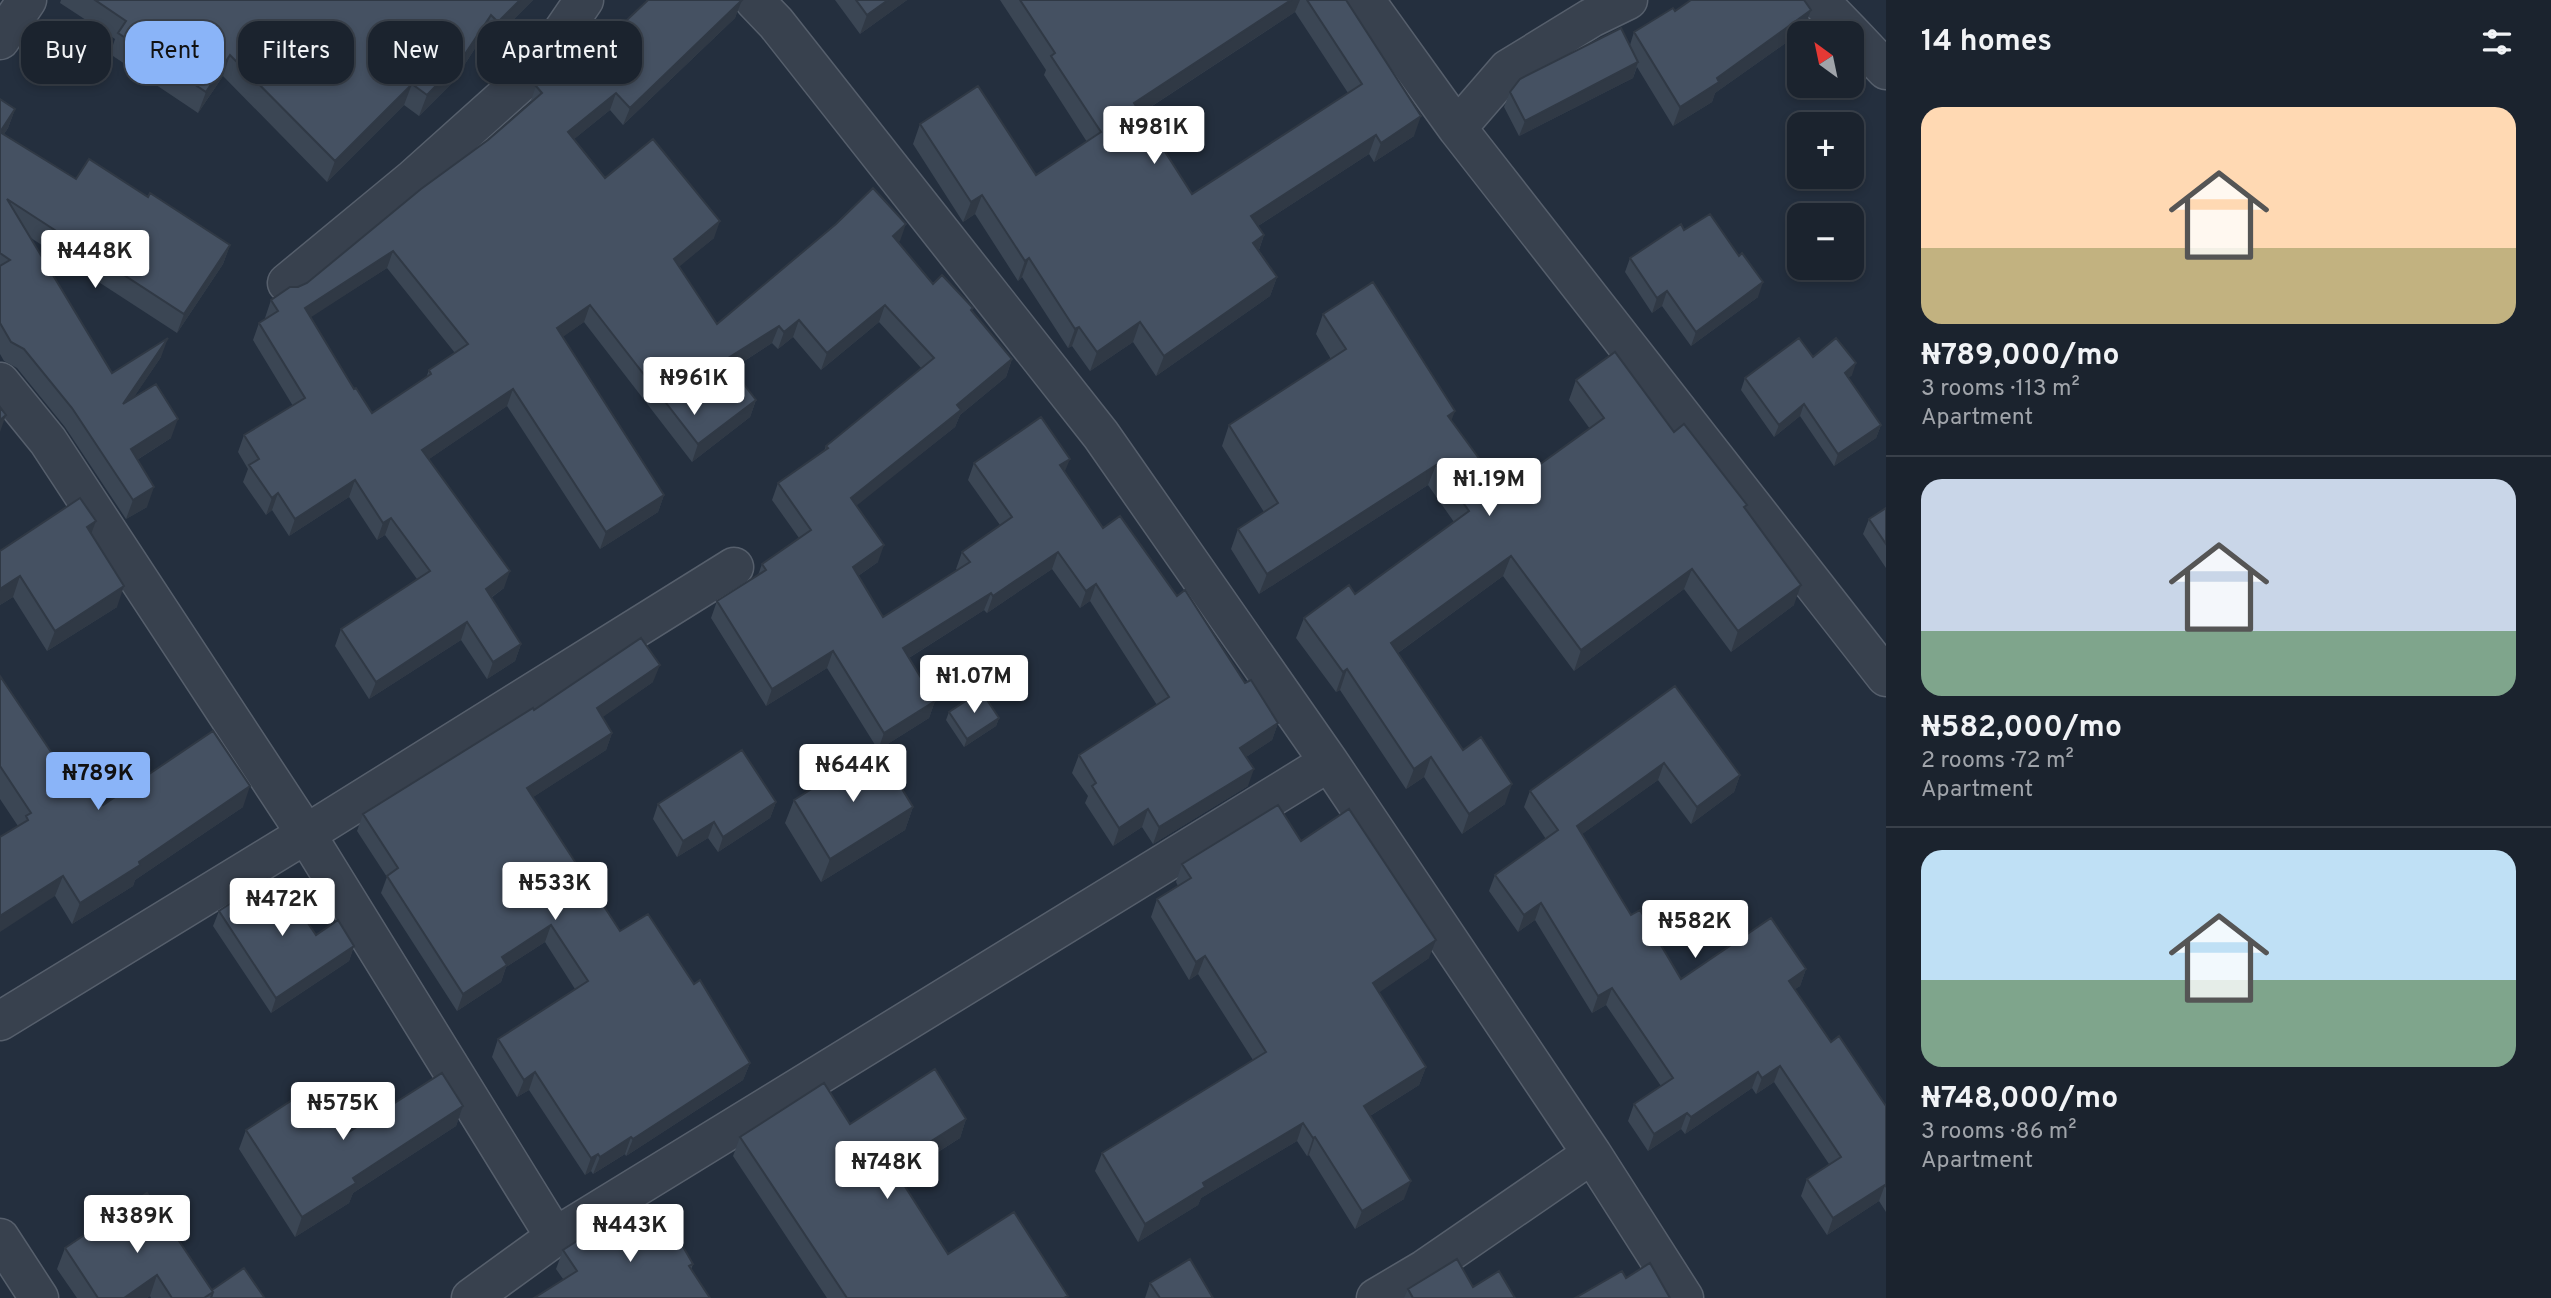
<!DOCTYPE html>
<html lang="en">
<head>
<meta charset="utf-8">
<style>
	:root { --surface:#1b232e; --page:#242b36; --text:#f1f3f6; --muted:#a0a4aa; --line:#39404a; --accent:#8ab4f8 }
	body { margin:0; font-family:Overpass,sans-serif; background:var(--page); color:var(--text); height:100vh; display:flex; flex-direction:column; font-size:26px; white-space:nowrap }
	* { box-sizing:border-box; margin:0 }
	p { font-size:23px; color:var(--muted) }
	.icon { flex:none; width:38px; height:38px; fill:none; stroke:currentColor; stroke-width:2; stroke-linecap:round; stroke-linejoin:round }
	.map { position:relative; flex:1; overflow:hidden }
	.side { display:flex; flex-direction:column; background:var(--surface); width:665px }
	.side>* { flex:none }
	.banner { position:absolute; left:21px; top:21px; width:665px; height:63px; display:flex; gap:14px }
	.needle { width:46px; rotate:327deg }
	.buttons { position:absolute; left:1787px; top:21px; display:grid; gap:14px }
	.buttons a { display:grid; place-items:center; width:77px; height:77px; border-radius:14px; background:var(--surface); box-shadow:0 4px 10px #0003,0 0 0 2px var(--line); font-size:35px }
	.price { position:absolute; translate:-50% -60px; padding:0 16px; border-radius:7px; background:#fff; color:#222; font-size:23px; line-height:46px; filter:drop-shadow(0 2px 4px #0008) }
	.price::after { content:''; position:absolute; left:50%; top:42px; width:21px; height:16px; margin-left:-10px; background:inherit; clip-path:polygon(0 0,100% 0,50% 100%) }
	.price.current { background:var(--accent); color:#111 }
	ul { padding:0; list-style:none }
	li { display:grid; align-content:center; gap:14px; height:371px; padding:0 35px }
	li+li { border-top:2px solid var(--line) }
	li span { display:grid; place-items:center; height:217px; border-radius:21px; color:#555 }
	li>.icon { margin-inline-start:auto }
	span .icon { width:126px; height:126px; fill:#fffc; stroke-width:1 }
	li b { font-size:30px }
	h2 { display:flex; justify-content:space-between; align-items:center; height:84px; padding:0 35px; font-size:30px }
	.chip { padding:0 24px; border-radius:21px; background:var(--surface); box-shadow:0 4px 10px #0003,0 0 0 2px var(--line); font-size:24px; line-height:63px }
	.chip.current { background:var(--accent); color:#111 }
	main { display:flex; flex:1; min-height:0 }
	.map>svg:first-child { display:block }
</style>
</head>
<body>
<main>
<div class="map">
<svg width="1886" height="1298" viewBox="0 0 1886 1298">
	<rect width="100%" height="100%" fill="#242f3e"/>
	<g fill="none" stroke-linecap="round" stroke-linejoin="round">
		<defs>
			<path id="minor" d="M754 0 776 23 1101 435 1329 762 1592 1154 1684 1298
				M1365 0 1457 128 1886 677
				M1819 0 1851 33
				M1852 34 1886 70
				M0 40 27 0
				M1457 128 1508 69 1591 18 1628 0
				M287 283 413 179 539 66 584 0
				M0 382 48 441 306 834 555 1237
				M0 1021 306 834 734 567
				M0 1238 39 1298
				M471 1298 555 1237 1329 762
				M1376 1298 1425 1269 1592 1154"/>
		</defs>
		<use href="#minor" stroke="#565f6c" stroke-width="41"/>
		<use href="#minor" stroke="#38414e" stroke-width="38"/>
	</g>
	<path fill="#3b4654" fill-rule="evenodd" d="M61 0H533L490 43 483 36 454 81 419 116 404 105 327 182 223 76 198 113 110 54 115 39 60 3Z
		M646 0H741L735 18 623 125 610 110 574 139 605 178 714 238 679 266 717 324 900 241 898 242 933 284 972 311 1012 359 1006 377 960 415 955 427 856 505 878 562 858 576 883 617 957 570 956 569 962 552 1000 525 968 480 974 463 1065 472 1103 528 1177 596 1245 683 1278 723 1272 740 1246 757 1248 786 1153 844 1142 827 1113 846 1085 803 1088 796 1072 773 1079 755 1157 705 1090 601 1080 608 1052 569 987 613 984 610 909 658 935 701 929 718 878 750 913 807 905 830 821 882 785 823 794 800 877 748 827 668 766 706 711 618 717 601 758 575 762 564 799 538 772 500 778 483 824 451 826 446 922 369 879 322 821 370 793 337 778 349 772 343 732 369 756 400 750 417 692 462 584 322 562 337 664 495 658 512 600 549 507 406 429 459 504 588 491 598 521 644 515 661 487 679 461 640 369 699 335 646 341 629 417 579 385 535 377 540 349 497 289 536 272 510 266 515 243 482 248 469 238 452 244 435 293 406 253 340 259 323 266 319 265 318 271 300 307 283 488 140 530 103 536 86 572 72 647 1ZM387 268 455 353 429 370 426 378 372 413 354 389 310 317Z
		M835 0H907L860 34Z
		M1000 0H1346L1414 136 1374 162 1369 154 1258 226 1264 235 1259 250 1277 277 1270 296 1156 376 1133 342 1090 371 1072 346 1068 348 1022 277 1018 281 975 214 963 222 913 144 920 124 1036 175 1087 142 1044 75 1046 70ZM1295 12 1348 93 1192 194 1140 114Z
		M1675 11 1804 30 1715 93 1712 102 1673 126 1637 67 1633 78 1519 136 1504 107 1510 92 1630 45 1634 32Z
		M0 99 15 109 8 128 4 134 76 179 148 197 230 245 223 264 177 333 31 238 112 373 161 357 133 398 171 438 137 460 147 507 126 519 65 427 17 368 4 361 0 354Z
		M1684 230 1758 297 1691 346 1662 306 1652 313 1625 272 1630 258Z
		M1323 314 1451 420 1503 491 1590 429 1569 400 1576 380 1674 432 1747 505 1745 509 1794 605 1731 652 1684 589 1574 671 1503 576 1398 653 1463 750 1505 804 1462 834 1424 777 1406 789 1340 690 1336 692 1296 638 1304 618 1355 594 1454 522 1428 485 1259 594 1231 549 1238 529 1264 512 1222 446 1229 425 1331 359 1316 334Z
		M1813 357 1852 375 1848 378 1881 425 1876 438 1834 466 1800 416 1774 437 1741 390 1745 378Z
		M1886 508V568L1863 534 1869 519Z
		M91 534 117 607 47 651 13 597 0 605V551Z
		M0 676 74 786 103 805 243 807 135 880 133 886 72 924 55 896 18 826 0 799Z
		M653 682 602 717 612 733 606 750 533 797 620 931 694 984 750 1063 743 1080 626 1156 625 1154 593 1174 591 1171 585 1175 529 1090 517 1097 492 1057 498 1039 575 989 545 942 506 967 501 982 457 1011 381 893 387 877 357 831 363 814 534 710Z
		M1675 686 1740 775 1734 792 1691 824 1658 780 1582 834 1631 915 1681 979 1806 969 1800 986 1795 989 1831 1042 1886 1106V1212L1879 1201 1827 1235 1801 1196 1807 1179 1829 1164 1774 1082 1756 1094 1752 1088 1685 1134 1681 1129 1648 1151 1628 1121 1634 1104 1661 1086 1606 1005 1592 1013 1535 920 1518 932 1489 891 1495 875 1546 839 1524 807 1530 791Z
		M949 712 999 718 996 726 964 747 946 720Z
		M776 802 770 818 718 852 708 838 677 857 653 819 658 804Z
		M1301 841 1429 958 1379 992 1426 1067 1419 1085 1370 1116 1404 1199 1355 1229 1309 1155 1307 1156 1297 1141 1201 1198 1198 1205 1138 1242 1095 1171 1102 1153 1253 1060 1198 974 1189 980 1151 917 1157 899 1178 886 1176 882 1182 864Z
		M287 909 316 935 354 946 349 961 271 1013 213 926 219 911Z
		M463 1106 456 1126 353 1193 349 1203 295 1237 239 1149 246 1130 349 1132Z
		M966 1119 960 1138 899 1177 948 1254 1067 1298H827L733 1156 740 1137 850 1124Z
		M608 1237 693 1264 691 1270 563 1279 556 1269 563 1250Z
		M65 1248 212 1290 264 1297V1298H151L150 1296 147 1298H77L57 1269Z
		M1150 1283 1213 1298H1145Z
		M1473 1287 1515 1298H1404L1408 1289Z"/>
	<path fill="#303945" d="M520 0H533L490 43 498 22Z
		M742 0 735 18 623 125 630 108Z
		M888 0H907L860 34 867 15Z
		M1291 0H1300L1295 12 1126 123 1134 103Z
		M1811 10 1804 30 1715 93 1712 102 1673 126 1680 107 1717 78Z
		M491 15 483 36 454 81 419 116 427 95Z
		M230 55 223 76 198 113 206 92Z
		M1638 62 1633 78 1519 136 1525 121Z
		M412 84 404 105 327 182 335 161Z
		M616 93 610 110 562 149 568 132Z
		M15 109 8 128 0 140V132Z
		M1421 116 1414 136 1374 162 1381 143Z
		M1376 135 1369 154 1244 235 1251 216Z
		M982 195 975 214 963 222 971 202Z
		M720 221 714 238 668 276 674 259Z
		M906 224 900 241 887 253 893 236Z
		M1264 235 1257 255 1253 243Z
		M230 245 223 264 177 333 184 314Z
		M393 251 387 268 299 325 305 308Z
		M1029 258 1022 277 1018 281 1025 261Z
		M1277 277 1270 296 1156 376 1164 356Z
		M1763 282 1758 297 1691 346 1696 332Z
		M1667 291 1662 306 1652 313 1657 298Z
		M590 305 584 322 550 346 557 328Z
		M885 305 879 322 821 370 827 353Z
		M799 320 793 337 778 349 784 332Z
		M1140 322 1133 342 1090 371 1097 352Z
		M779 326 772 343 719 377 725 360Z
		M1079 327 1072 346 1068 348 1075 329Z
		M168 338 161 357 116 424 123 404Z
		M1012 359 1006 377 960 415 955 427 845 515 851 498 957 405Z
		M1856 363 1852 375 1840 385 1845 373Z
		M513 389 507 406 416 468 422 450Z
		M756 400 750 417 692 462 698 444Z
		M1804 404 1800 416 1774 437 1779 425Z
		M1455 411 1447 432 1448 416Z
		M6 415 0 432V420Z
		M178 419 171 438 124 468 131 449Z
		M1881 425 1876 438 1834 466 1838 454Z
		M1070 459 1063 476 1060 465Z
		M1436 465 1428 485 1259 594 1267 574Z
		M355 480 349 497 289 536 295 519Z
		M154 487 147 507 126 519 133 500Z
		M278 493 272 510 266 515 272 498Z
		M664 495 658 512 600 549 606 532Z
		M391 518 385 535 377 540 383 523Z
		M96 521 88 542 87 527Z
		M884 545 878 562 846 584 853 567Z
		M1058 552 1052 569 987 613 993 596Z
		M1511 556 1503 576 1384 663 1391 643Z
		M1692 569 1684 589 1574 671 1581 650Z
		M510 571 504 588 479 606 486 589Z
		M20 576 13 597 0 605V589Z
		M1096 584 1090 601 1080 608 1086 591Z
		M1801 585 1794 605 1731 652 1738 631Z
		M124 586 117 607 47 651 55 631Z
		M991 593 984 610 896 666 903 648Z
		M467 622 461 640 369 699 376 682Z
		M521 644 515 661 487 679 493 662Z
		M833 651 827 668 766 706 772 689Z
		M660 665 653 682 590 726 597 708Z
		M1347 669 1340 690 1336 692 1343 672Z
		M935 701 929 718 878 750 884 733Z
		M999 718 996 726 964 747 967 739Z
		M1278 723 1272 740 1234 765 1240 748Z
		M612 733 606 750 521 805 527 788Z
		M1431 757 1424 777 1406 789 1414 769Z
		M1664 763 1658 780 1571 842 1577 826Z
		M1254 769 1248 786 1153 844 1159 827Z
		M1740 775 1734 792 1691 824 1697 807Z
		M1512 784 1505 804 1462 834 1469 814Z
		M250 786 243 807 135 880 133 886 72 924 80 903Z
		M776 802 770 818 718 852 723 837Z
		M913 807 905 830 821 882 830 859Z
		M1148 809 1142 827 1113 846 1119 828Z
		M714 822 708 838 677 857 683 841Z
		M63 876 55 896 0 932V916Z
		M1541 903 1535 920 1518 932 1524 915Z
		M551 925 545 942 506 967 501 982 457 1011 463 994 502 957Z
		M1436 940 1429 958 1367 1001 1373 983Z
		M354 946 349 961 271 1013 276 998Z
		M1205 956 1198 974 1189 980 1196 962Z
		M1806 969 1800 986 1783 997 1789 981Z
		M1612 988 1606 1005 1592 1013 1598 996Z
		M750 1063 743 1080 626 1156 633 1139Z
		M1780 1066 1774 1082 1756 1094 1762 1078Z
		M1426 1067 1419 1085 1357 1124 1364 1106Z
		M535 1072 529 1090 517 1097 524 1080Z
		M1758 1072 1752 1088 1685 1134 1691 1117Z
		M463 1106 456 1126 353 1193 349 1203 295 1237 302 1217 353 1178Z
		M1687 1113 1681 1129 1648 1151 1654 1134Z
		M966 1119 960 1138 885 1185 892 1166Z
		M1303 1123 1297 1141 1201 1198 1198 1205 1138 1242 1145 1224 1203 1183Z
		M631 1137 625 1154 593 1174 600 1157Z
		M1315 1137 1309 1155 1307 1156 1313 1138Z
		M598 1154 591 1171 585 1175 591 1158Z
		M1411 1181 1404 1199 1355 1229 1362 1211Z
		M1885 1185 1879 1201 1827 1235 1833 1218Z
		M157 1275 150 1296 147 1298H124Z"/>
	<path fill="#455162" stroke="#303945" stroke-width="2" fill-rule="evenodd" d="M95 0H520L498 22 491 15 461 60 427 95 412 84 335 161 230 55 206 92 118 33 126 21Z
		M648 0H742L630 108 616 93 568 132 605 178 653 139 720 221 674 259 717 324 836 224 873 188 906 224 893 236 933 284 942 275 973 308 971 310 1012 359 957 405 961 410 851 498 884 545 853 567 883 617 970 562 962 552 1012 517 974 463 1041 417 1070 459 1060 465 1103 528 1120 516 1177 596 1185 590 1245 683 1251 680 1278 723 1240 748 1254 769 1159 827 1148 809 1119 828 1092 786 1096 783 1079 755 1169 697 1096 584 1086 591 1058 552 993 596 991 593 903 648 935 701 884 733 833 651 772 689 717 601 766 570 762 564 811 530 778 483 828 448 826 446 934 358 885 305 827 353 799 320 784 332 779 326 725 360 756 400 698 444 590 305 557 328 664 495 606 532 513 389 422 450 510 571 486 589 521 644 493 662 467 622 376 682 341 629 430 571 391 518 383 523 355 480 295 519 278 493 272 498 249 465 259 459 244 435 305 398 259 323 278 311 271 300 290 287H298L307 283 421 189 488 140 542 93 536 86 563 62 572 72ZM393 251 468 344 429 370 431 374 372 413 356 388 354 389 305 308Z
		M856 0H888L867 15Z
		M1020 0H1291L1134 103 1192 194 1362 84 1307 0H1346L1421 116 1381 143 1376 135 1251 216 1264 235 1253 243 1277 277 1164 356 1140 322 1097 352 1079 327 1075 329 1029 258 1025 261 982 195 971 202 920 124 978 86 1036 175 1101 132 1051 56 1055 53Z
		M1691 0H1804L1811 10 1717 78 1719 82 1680 107 1634 32 1673 8 1675 11Z
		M1621 28 1638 62 1525 121 1510 92 1520 79Z
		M0 99 15 109 0 132 76 179 89 159 148 197 150 193 230 245 184 314 7 199 112 373 168 338 123 404 156 384 178 419 131 449 154 487 133 500 72 408 24 349 11 342 0 323V266L10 260 0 253Z
		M1710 214 1739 256 1742 253 1763 282 1696 332 1667 291 1657 298 1630 258 1681 224 1684 230Z
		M1373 282 1455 411 1448 416 1503 491 1604 418 1576 380 1615 352 1674 432 1684 424 1747 505 1744 507 1801 585 1738 631 1692 569 1581 650 1511 556 1391 643 1463 750 1481 737 1512 784 1469 814 1431 757 1414 769 1347 669 1343 672 1304 618 1349 585 1355 594 1469 511 1436 465 1267 574 1238 529 1278 503 1229 425 1346 349 1323 314Z
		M1799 338 1813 357 1836 338 1856 363 1845 373 1881 425 1838 454 1804 404 1779 425 1745 378Z
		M0 407 6 415 0 420Z
		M80 498 96 521 87 527 124 586 55 631 20 576 0 589V551Z
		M1886 508V544L1869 519Z
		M641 638 660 665 597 708 612 733 527 788 620 931 648 914 694 984 700 980 750 1063 633 1139 631 1137 600 1157 598 1154 591 1158 535 1072 524 1080 498 1039 588 981 551 925 502 957 507 965 463 994 387 876 398 868 363 814 533 708 534 710Z
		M0 676 74 786 87 778 103 805 213 731 250 786 139 862 140 865 80 903 63 876 0 916V837L28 820 26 816 31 813 0 766Z
		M1675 686 1740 775 1697 807 1664 763 1577 826 1631 915 1640 910 1681 979 1771 918 1806 969 1789 981 1831 1042 1839 1036 1886 1106V1187L1885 1185 1833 1218 1807 1179 1841 1157 1780 1066 1762 1078 1758 1072 1691 1117 1687 1113 1654 1134 1634 1104 1673 1078 1612 988 1598 996 1541 903 1524 915 1495 875 1558 830 1530 791Z
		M981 691 999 718 967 739 949 712Z
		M877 748 913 807 830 859 794 800Z
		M742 750 776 802 723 837 714 822 683 841 658 804Z
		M1278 805 1301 841 1349 809 1436 940 1373 983 1426 1067 1364 1106 1411 1181 1362 1211 1315 1137 1313 1138 1303 1123 1203 1183 1205 1187 1145 1224 1102 1153 1266 1052 1205 956 1196 962 1157 899 1191 878 1182 864Z
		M267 879 287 909 295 904 316 935 338 920 354 946 276 998 219 911Z
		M935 1069 966 1119 892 1166 948 1254 1014 1212 1068 1296 1064 1298H847L740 1137 824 1083 850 1124Z
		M442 1073 463 1106 353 1178 356 1183 302 1217 246 1130 300 1095 321 1127 338 1116 349 1132Z
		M147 1193 213 1292 204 1298H172L157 1275 124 1298H98L65 1248Z
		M660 1207 693 1264 689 1266 710 1298H534L577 1271 563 1250 600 1226 608 1237Z
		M1190 1259 1213 1298H1160L1150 1283Z
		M1457 1259 1473 1287 1499 1271 1515 1298H1413L1408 1289Z
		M1650 1263 1670 1298H1575L1622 1271 1626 1278Z
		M244 1268 264 1297 262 1298H211L213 1292 212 1290Z"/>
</svg>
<div class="buttons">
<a><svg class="needle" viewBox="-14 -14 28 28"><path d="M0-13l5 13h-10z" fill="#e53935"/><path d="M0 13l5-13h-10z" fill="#a0a4aa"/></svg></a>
<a>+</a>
<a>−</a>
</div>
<b class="price" style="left:1154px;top:166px">₦981K</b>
<b class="price" style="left:95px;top:290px">₦448K</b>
<b class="price" style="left:694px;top:417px">₦961K</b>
<b class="price" style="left:1489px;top:518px">₦1.19M</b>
<b class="price" style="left:974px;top:715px">₦1.07M</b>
<b class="price" style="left:853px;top:804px">₦644K</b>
<b class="price current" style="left:98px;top:812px">₦789K</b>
<b class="price" style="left:555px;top:922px">₦533K</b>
<b class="price" style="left:282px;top:938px">₦472K</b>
<b class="price" style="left:1695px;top:960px">₦582K</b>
<b class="price" style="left:343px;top:1142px">₦575K</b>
<b class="price" style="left:887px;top:1201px">₦748K</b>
<b class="price" style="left:137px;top:1255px">₦389K</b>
<b class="price" style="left:630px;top:1264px">₦443K</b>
<div class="banner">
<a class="chip">Buy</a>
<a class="chip current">Rent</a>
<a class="chip">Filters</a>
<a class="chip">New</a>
<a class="chip">Apartment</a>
</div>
</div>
<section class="side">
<h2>14 homes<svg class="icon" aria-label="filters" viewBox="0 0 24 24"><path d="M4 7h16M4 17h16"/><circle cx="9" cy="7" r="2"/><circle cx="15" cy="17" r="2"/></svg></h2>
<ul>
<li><span style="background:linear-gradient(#ffd9b3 65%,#c2b280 0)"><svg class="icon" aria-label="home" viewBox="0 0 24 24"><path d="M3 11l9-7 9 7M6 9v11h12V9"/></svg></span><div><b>₦789,000/mo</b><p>3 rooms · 113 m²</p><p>Apartment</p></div></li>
<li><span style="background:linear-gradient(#c9d6e8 70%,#7fa58c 0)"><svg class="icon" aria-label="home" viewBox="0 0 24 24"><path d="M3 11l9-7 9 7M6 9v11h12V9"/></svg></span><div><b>₦582,000/mo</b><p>2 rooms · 72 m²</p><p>Apartment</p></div></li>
<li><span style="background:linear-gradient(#bfe0f5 60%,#7fa58c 0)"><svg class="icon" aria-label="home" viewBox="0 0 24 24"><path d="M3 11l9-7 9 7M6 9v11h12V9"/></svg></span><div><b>₦748,000/mo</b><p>3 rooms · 86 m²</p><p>Apartment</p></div></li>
</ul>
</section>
</main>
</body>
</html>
